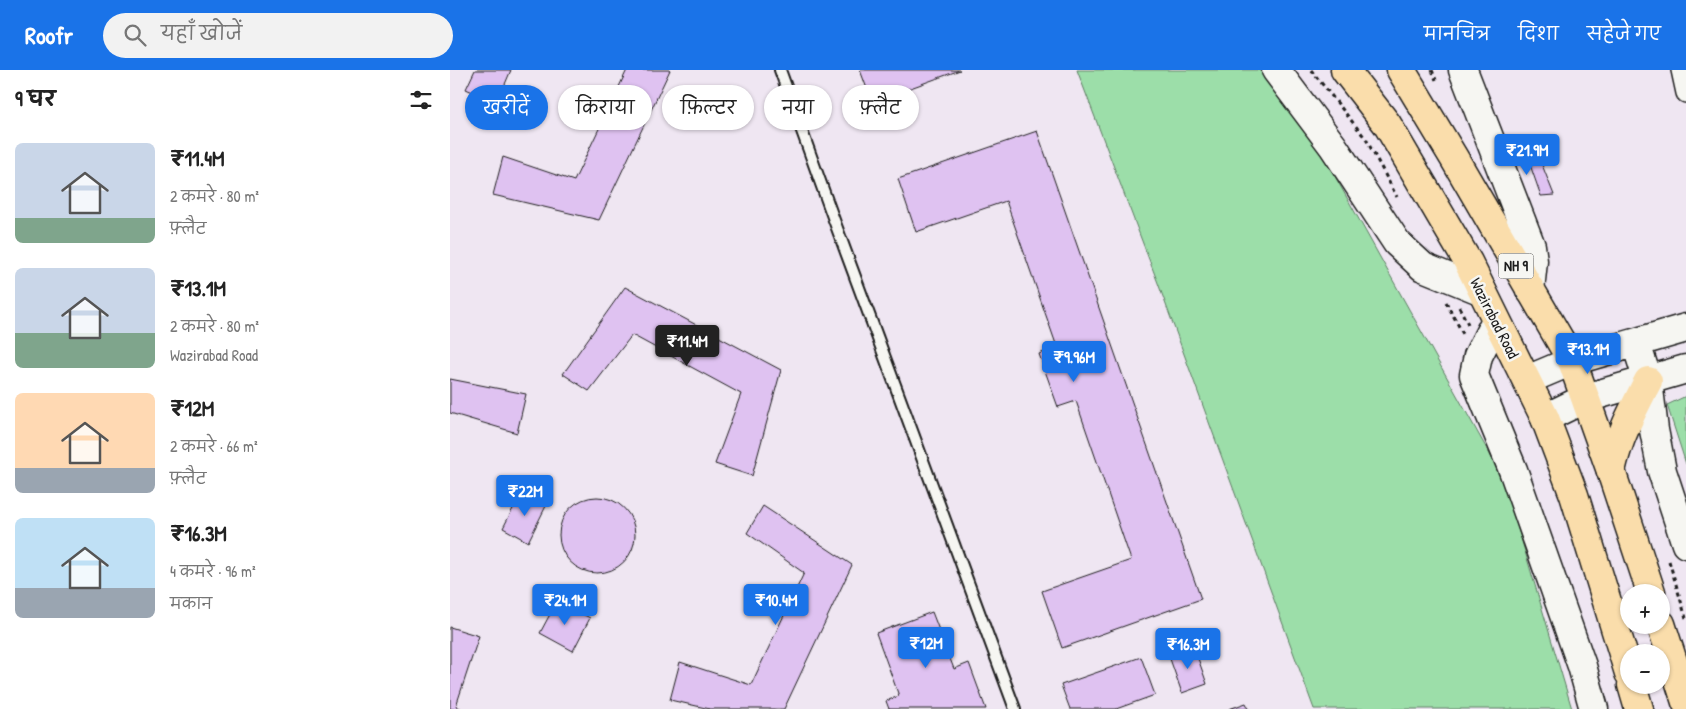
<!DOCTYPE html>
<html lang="hi">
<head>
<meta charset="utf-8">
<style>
	:root { --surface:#fff; --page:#f2f2f2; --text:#222; --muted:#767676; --accent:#1a73e8 }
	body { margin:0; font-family:"Patrick Hand","Playpen Sans Deva",sans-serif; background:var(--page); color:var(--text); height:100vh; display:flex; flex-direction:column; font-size:19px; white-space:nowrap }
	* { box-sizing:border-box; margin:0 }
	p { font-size:16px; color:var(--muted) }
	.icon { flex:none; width:28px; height:28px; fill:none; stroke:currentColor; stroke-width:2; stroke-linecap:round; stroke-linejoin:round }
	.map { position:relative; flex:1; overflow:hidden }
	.sheet { display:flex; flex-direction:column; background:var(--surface); width:450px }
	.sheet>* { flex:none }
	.banner { position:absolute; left:15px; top:15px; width:475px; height:45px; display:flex; gap:10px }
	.tools { position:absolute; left:1170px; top:514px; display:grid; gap:10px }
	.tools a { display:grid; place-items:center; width:50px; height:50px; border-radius:50%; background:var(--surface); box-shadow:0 1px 4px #0004; font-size:25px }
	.price { position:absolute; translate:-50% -42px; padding:0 11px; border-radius:5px; background:var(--accent); color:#fff; font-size:16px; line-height:32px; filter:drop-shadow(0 1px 2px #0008) }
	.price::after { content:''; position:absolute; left:50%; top:30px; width:15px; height:11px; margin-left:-8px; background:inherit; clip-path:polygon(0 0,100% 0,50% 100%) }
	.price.on { background:#222; color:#fff }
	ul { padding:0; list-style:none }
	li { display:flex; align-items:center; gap:15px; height:125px; padding:0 15px }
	li span { display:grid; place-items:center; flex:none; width:140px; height:100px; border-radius:8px; color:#555 }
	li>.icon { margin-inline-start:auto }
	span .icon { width:60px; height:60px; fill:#fffc; stroke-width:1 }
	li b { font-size:21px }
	h2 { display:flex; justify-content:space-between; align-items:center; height:60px; padding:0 15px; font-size:21px }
	.pill { padding:0 18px; border-radius:22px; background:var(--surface); box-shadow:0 1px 4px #0004; font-size:18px; line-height:45px }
	.pill.on { background:var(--accent); color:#fff }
	header { display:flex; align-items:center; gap:30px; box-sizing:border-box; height:70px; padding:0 25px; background:var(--accent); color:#fff }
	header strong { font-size:24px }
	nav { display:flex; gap:28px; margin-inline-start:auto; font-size:18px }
	.search { width:350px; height:45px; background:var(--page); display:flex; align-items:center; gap:12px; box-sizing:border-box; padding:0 18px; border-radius:28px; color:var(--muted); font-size:19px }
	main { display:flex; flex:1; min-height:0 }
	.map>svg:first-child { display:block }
</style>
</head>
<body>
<header>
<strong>Roofr</strong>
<div class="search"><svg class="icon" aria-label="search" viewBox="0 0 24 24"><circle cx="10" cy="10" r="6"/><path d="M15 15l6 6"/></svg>यहाँ खोजें</div>
<nav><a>मानचित्र</a><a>दिशा</a><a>सहेजे गए</a></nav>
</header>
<main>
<section class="sheet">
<h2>9 घर<svg class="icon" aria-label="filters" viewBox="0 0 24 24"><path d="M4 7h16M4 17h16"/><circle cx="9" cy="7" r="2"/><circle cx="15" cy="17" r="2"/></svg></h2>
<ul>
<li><span style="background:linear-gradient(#c9d6e8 75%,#7fa58c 0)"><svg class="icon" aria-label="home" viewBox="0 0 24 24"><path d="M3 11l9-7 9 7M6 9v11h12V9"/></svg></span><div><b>₹11.4M</b><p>2 कमरे · 80 m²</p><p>फ़्लैट</p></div></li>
<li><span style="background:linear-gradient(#c9d6e8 65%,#7fa58c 0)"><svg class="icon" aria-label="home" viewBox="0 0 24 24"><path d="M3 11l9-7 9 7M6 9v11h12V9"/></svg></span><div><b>₹13.1M</b><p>2 कमरे · 80 m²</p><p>Wazirabad Road</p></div></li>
<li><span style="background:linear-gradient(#ffd9b3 75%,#9aa5b1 0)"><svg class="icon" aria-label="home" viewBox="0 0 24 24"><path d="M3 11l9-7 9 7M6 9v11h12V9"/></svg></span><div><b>₹12M</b><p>2 कमरे · 66 m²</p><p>फ़्लैट</p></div></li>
<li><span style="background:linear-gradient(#bfe0f5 70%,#9aa5b1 0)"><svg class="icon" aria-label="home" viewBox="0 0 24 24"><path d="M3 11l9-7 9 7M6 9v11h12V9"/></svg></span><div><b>₹16.3M</b><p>4 कमरे · 96 m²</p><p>मकान</p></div></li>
</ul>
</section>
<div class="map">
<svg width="1236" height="639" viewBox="0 0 1236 639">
	<rect width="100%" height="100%" fill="#efe6f2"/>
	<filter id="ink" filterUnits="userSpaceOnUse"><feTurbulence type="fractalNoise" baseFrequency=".02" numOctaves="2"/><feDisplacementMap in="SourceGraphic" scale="10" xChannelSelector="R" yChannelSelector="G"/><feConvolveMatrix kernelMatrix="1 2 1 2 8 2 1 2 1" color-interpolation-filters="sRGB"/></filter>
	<g filter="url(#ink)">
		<path fill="#9cdea9" stroke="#5c7d62" d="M627 0H810L872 83 1053 408 1122 639H864L708 213Z
			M1236 326V394L1217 335Z"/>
		<path fill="#dfc2f1" stroke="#1c1c1c" d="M25 0H61L47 33 16 19Z
			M177 0H220L149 150 43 125 53 87 124 111Z
			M410 0H510L422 32Z
			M587 61 751 529 612 578 592 521 681 490 626 331 608 337 589 284 607 277 556 131 466 162 448 109Z
			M1083 72 1104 125 1091 126 1073 75Z
			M175 217 331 300 302 406 265 394 291 324 182 265 139 321 113 304Z
			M0 309 76 324 67 363 0 343Z
			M71 423 96 436 78 472 53 458Z
			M109 465a38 38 0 1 1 76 0a38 38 0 1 1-76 0Z
			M313 436 402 495 334 639H260L220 630 230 592 301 615 354 503 297 463Z
			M107 531 140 548 123 581 90 563Z
			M482 542 504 599 519 593 536 639H439L436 631 449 626 426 563Z
			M0 557 29 566 6 636 12 639H0Z
			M744 577 757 614 732 623 719 586Z
			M691 587 705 625 666 639H620L611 615Z
			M796 633 799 639H779Z"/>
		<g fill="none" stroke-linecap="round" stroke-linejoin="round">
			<defs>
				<path id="lane" d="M330 0 384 150 565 639"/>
				<path id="street" d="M1231 0 1236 23"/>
				<path id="secondary" d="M826 0 883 76 947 173 973 197 1032 221
					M1013 0 1081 176 1083 191 1080 220
					M1046 250 1028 286 1024 305 1063 400 1132 596 1144 639
					M1186 273 1198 311 1204 360 1212 401 1236 474
					M1077 310 1122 291 1236 258
					M1095 348 1136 328 1236 299"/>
				<path id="primary" d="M1161 401C1168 368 1183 340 1198 311"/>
				<path id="highway" d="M895 0 937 54 1018 192 1095 348 1124 425 1179 603
					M951 0 1004 88 1122 291 1161 401 1201 522
					M1211 554 1236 632
					M1182 615 1189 639"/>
			</defs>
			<use href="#lane" stroke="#1c1c1c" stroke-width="14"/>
			<use href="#street" stroke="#1c1c1c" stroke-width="22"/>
			<use href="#secondary" stroke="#1c1c1c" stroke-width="31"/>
			<use href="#primary" stroke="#1c1c1c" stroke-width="31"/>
			<use href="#highway" stroke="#1c1c1c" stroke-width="31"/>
			<path stroke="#1c1c1c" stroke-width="3" stroke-dasharray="4 4" stroke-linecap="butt" d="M861 0 916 69 947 127
				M982 0 986 10
				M996 232 1013 264
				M1009 237 1018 254
				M1219 491 1236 548"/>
			<use href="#lane" stroke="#f6f6f2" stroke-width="10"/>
			<use href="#street" stroke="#f6f6f2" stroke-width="19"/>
			<use href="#secondary" stroke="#f6f6f2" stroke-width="28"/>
			<use href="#primary" stroke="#faddab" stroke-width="28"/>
			<use href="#highway" stroke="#faddab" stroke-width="28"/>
		</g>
	</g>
	<g text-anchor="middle" stroke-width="5" stroke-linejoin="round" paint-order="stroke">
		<rect fill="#f6f6f2" stroke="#5d5d5c" stroke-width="1" x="1048.5" y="183.5" width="35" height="25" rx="4"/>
		<g font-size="15" font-weight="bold" fill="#1c1c1c">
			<text x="1066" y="201">NH 9</text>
		</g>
		<g font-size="16" fill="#1c1c1c" stroke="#f6f6f2">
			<text transform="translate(1045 248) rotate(63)" y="6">Wazirabad Road</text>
		</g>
	</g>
</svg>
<div class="tools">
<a>+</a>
<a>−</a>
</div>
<b class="price" style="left:1077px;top:106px">₹21.9M</b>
<b class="price on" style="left:237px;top:297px">₹11.4M</b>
<b class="price" style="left:1138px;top:305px">₹13.1M</b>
<b class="price" style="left:624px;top:313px">₹9.96M</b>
<b class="price" style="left:75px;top:447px">₹22M</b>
<b class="price" style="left:115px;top:556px">₹24.1M</b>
<b class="price" style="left:326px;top:556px">₹10.4M</b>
<b class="price" style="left:476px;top:599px">₹12M</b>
<b class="price" style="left:738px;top:600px">₹16.3M</b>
<div class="banner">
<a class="pill on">खरीदें</a>
<a class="pill">किराया</a>
<a class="pill">फ़िल्टर</a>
<a class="pill">नया</a>
<a class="pill">फ़्लैट</a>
</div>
</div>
</main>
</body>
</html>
